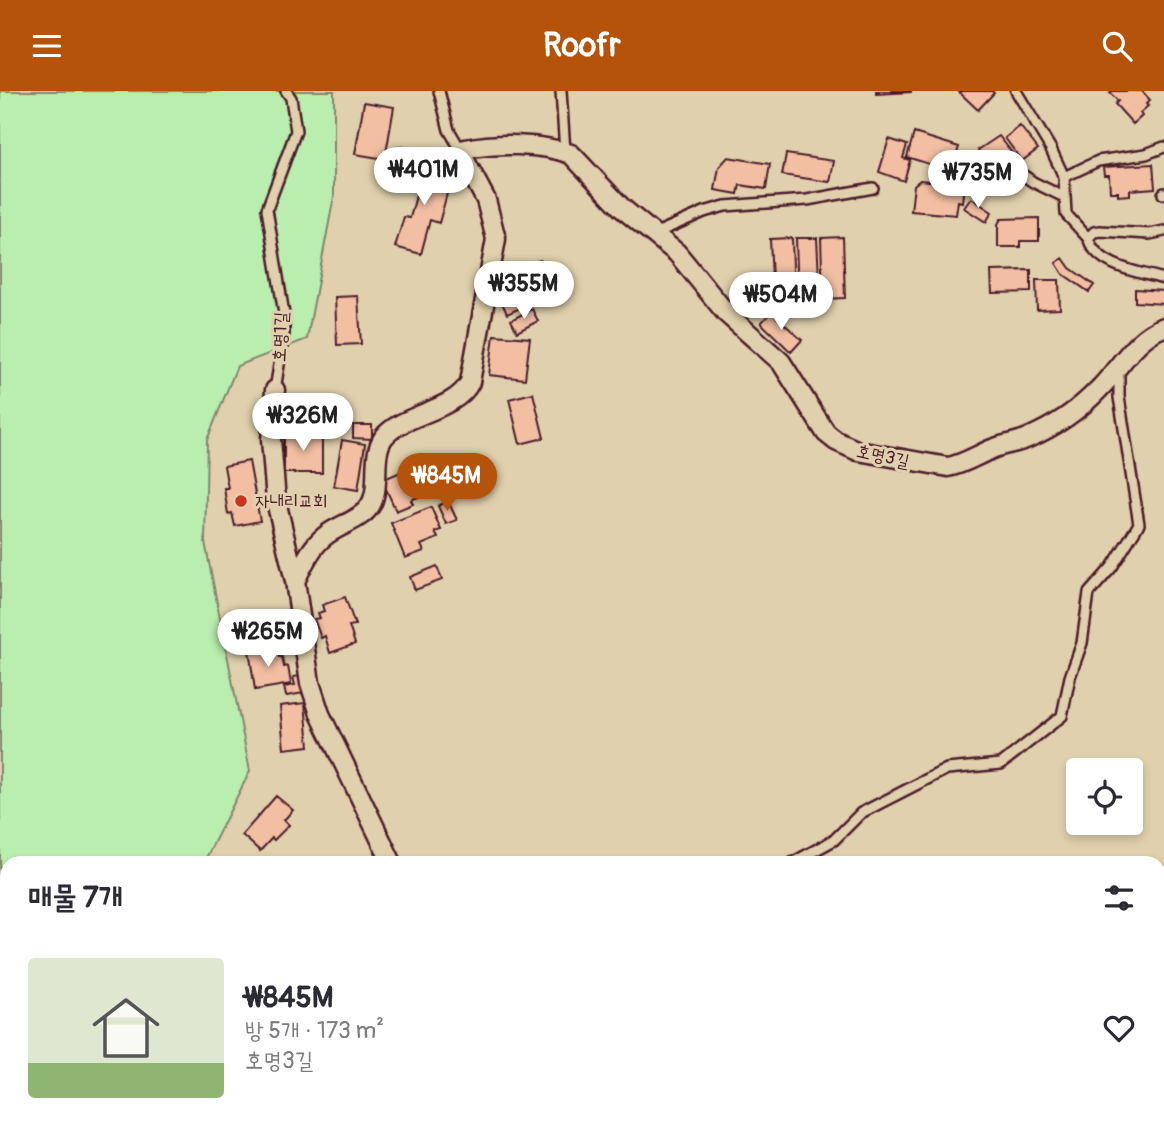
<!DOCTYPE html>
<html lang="ko">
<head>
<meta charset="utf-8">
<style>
	:root { --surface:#fff; --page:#f2f2f3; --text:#2b2b33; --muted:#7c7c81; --accent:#b45309 }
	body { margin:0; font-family:Pangolin,"Poor Story",sans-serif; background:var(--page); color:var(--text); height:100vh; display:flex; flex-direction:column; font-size:26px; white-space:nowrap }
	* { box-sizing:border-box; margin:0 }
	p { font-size:23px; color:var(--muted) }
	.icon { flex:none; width:38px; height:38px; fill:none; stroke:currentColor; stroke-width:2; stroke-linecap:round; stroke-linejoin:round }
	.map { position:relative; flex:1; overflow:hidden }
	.panel { position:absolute; left:0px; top:765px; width:1166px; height:275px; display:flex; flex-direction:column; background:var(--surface); border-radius:21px 21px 0 0; box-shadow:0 4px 10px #0003 }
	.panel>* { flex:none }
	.controls { position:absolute; left:1066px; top:667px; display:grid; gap:14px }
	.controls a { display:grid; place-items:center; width:77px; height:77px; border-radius:7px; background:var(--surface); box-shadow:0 4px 10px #0003; font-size:35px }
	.price { position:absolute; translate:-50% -60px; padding:0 16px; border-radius:24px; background:#fff; color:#222; font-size:23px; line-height:46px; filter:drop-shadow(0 2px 4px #0008) }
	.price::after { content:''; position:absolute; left:50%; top:42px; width:21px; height:16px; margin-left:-10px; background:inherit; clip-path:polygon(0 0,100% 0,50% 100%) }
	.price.current { background:var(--accent); color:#fff }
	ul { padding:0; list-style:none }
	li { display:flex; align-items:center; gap:21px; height:175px; padding:0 28px }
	li span { display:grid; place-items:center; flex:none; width:196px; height:140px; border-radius:7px; color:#555 }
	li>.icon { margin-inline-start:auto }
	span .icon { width:84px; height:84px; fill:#fffc; stroke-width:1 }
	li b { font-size:30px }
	h2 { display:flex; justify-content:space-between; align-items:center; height:84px; padding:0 28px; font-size:30px }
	header { display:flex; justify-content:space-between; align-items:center; height:91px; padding:0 28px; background:var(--accent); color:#fff; font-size:32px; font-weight:700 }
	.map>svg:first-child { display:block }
</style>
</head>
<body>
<header><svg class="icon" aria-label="menu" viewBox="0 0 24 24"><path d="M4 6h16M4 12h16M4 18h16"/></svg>Roofr<svg class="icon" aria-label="search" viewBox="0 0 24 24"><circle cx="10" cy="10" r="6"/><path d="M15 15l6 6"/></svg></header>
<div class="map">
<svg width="1164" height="1038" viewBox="0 0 1164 1038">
	<rect width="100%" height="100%" fill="#e1d0ad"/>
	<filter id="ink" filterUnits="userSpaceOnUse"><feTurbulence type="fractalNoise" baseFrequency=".0143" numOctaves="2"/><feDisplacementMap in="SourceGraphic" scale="14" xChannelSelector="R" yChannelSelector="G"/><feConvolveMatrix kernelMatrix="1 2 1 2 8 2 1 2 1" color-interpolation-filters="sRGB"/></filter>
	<g filter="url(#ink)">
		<path fill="#b9eeaf" stroke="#82866d" stroke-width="2" d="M0 0H334V105L307 248 237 275 207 349 205 451 250 680 204 771 7 772V820L0 821Z"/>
		<path fill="#f2bfa3" stroke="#4a1f2b" stroke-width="2" d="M876 0H911V1L876 3Z
			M958 0H992L994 2 978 19Z
			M1112 0H1142L1150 9 1146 13 1148 15 1140 22 1142 25 1133 33 1115 13 1118 10 1110 2Z
			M364 11 394 16 385 68 355 63Z
			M1020 35 1038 58 1022 70 1005 47Z
			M914 42 959 56 951 80 907 66Z
			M999 45 1017 68 1005 78 983 69 978 59Z
			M889 48 907 54 903 67 910 69 904 90 879 81Z
			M387 69a13 13 0 1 1 26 0a13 13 0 1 1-26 0Z
			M786 63 834 70 830 91 782 84Z
			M436 65 443 72 439 85 451 88 439 132 430 129 421 163 395 156 404 126 410 127 418 97V83Z
			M728 66 770 73 766 98 740 94 738 103 715 99 719 76Z
			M975 71 1004 81 999 96 970 87Z
			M1153 73 1155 97 1130 99V104L1118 105V101H1110L1109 84H1104L1103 76Z
			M920 89 964 94 962 111 958 110 956 124 911 120 914 94Z
			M971 107 992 121 986 131 964 117Z
			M1039 127V150H1020V156H998V133L1001 128Z
			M843 146 845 207 823 208 821 147Z
			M792 147 794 209H773L770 148Z
			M796 147H817L820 208 798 209Z
			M1063 167 1070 177 1094 194 1089 201 1063 183 1056 172Z
			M540 169 554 202 507 223 497 200 499 187Z
			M1031 179V201L992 202 991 180Z
			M1036 189H1059L1060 218 1037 219Z
			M1135 198 1164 200V213L1135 211Z
			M358 205 361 253 337 254 335 206Z
			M532 218 538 230 517 241 511 229Z
			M771 221 802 249 791 261 761 232Z
			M494 244 530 247 525 288 489 284Z
			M533 302 544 347 520 353 509 308Z
			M353 334H372V348L353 347Z
			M284 342H322V382H284Z
			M342 349 365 353 358 399 334 395Z
			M249 370 260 430 235 435 232 422 228 423 224 397H228L224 375Z
			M421 372 430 394 424 396 427 402 411 409 413 413 396 420 382 389Z
			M436 382 444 399 436 403 428 385Z
			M448 410 457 429 446 433 438 415Z
			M431 416 441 439 435 441 438 447 421 454 424 460 405 467 391 432Z
			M437 475 442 489 415 499 410 486Z
			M345 506 355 534 349 535 355 553 330 562 325 545 321 547 314 528 320 527 318 522 324 520 322 514Z
			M271 555 272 561 278 560 279 566H282L284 576 288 575 291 593 255 599 249 559Z
			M301 585 304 602 286 605 284 596 295 594 293 586Z
			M305 612 309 655 284 658 280 615Z
			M276 705 293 719 284 729 289 734 274 749 272 747 260 760 242 744Z"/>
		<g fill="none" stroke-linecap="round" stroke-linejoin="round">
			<defs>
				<path id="service" d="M439 0 449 39 462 61
					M561 0 565 61
					M1016 0 1051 58 1064 86
					M1016 79 1033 91 1064 106
					M1163 103 1164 102
					M1164 140 1150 143 1100 140 1094 141 1088 147C1097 176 1139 181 1164 188
					M654 143 704 121 725 115 807 109 873 97
					M1088 147 1066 123 1064 86 1098 70 1146 63 1164 56
					M275 299 284 243V223L267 118 296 40 291 7 286 0
					M792 772 834 749 861 722 947 678 1001 673 1062 625 1070 586 1082 552 1089 502 1112 476 1139 433 1119 306V281
					M0 980 7 982
					M32 1032 33 1038
					M187 1032 203 1038
					M553 1032 575 1038
					M99 1038 107 1032
					M591 1038 615 1032
					M813 1038 815 1032"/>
				<path id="minor" d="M275 299 271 348 276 410 295 490 310 592 320 623 392 772
					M295 490C303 474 311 456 325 445 338 434 360 430 370 415 382 396 370 365 384 346 402 323 456 320 470 291L496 148 486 109 462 64 465 58C497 52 540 52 571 63L622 117 677 162 726 222 781 271 826 342 836 350 858 360 948 376C964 373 977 364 992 358 1004 353 1017 352 1028 347 1054 336 1080 318 1099 298 1120 277 1135 246 1164 236
					M502 1032 503 1038"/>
			</defs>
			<use href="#service" stroke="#4a1f2b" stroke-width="14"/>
			<use href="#minor" stroke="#4a1f2b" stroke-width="23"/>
			<path stroke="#4a1f2b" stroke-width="3.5" stroke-dasharray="5 5" stroke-linecap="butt" d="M289 1038 300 1032"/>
			<use href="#service" stroke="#e1d0ad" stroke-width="9"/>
			<use href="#minor" stroke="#e1d0ad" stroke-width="18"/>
		</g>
	</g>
	<circle fill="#c8321e" stroke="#e1d0ad" stroke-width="2.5" cx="241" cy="410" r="7"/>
	<g text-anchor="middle" stroke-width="6" stroke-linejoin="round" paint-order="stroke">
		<g font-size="18" fill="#4a1f2b" stroke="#e1d0ad">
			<text transform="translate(280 246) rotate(-87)" y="6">호명1길</text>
			<text transform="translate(883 365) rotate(12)" y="6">호명3길</text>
		</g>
		<g font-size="18" fill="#4a1f2b" stroke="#e1d0ad" text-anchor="start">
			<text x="255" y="416">자내리교회</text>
		</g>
	</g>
</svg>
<div class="controls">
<a><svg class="icon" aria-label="locate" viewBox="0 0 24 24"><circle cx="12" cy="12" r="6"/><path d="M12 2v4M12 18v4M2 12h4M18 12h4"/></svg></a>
</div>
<b class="price" style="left:424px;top:116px">₩401M</b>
<b class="price" style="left:978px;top:119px">₩735M</b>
<b class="price" style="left:524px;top:230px">₩355M</b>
<b class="price" style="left:781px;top:241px">₩504M</b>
<b class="price" style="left:303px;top:362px">₩326M</b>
<b class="price current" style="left:447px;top:422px">₩845M</b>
<b class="price" style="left:268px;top:578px">₩265M</b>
<section class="panel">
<h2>매물 7개<svg class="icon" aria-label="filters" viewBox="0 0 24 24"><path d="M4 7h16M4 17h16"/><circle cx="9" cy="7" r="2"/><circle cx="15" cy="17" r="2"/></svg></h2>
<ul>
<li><span style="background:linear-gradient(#dfe7d0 75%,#8fb573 0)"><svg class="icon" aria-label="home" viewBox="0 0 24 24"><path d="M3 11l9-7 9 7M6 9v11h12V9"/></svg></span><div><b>₩845M</b><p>방 5개 · 173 m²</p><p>호명3길</p></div><svg class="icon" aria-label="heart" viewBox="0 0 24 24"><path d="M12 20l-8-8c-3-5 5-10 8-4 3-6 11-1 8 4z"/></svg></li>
</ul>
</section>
</div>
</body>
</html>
